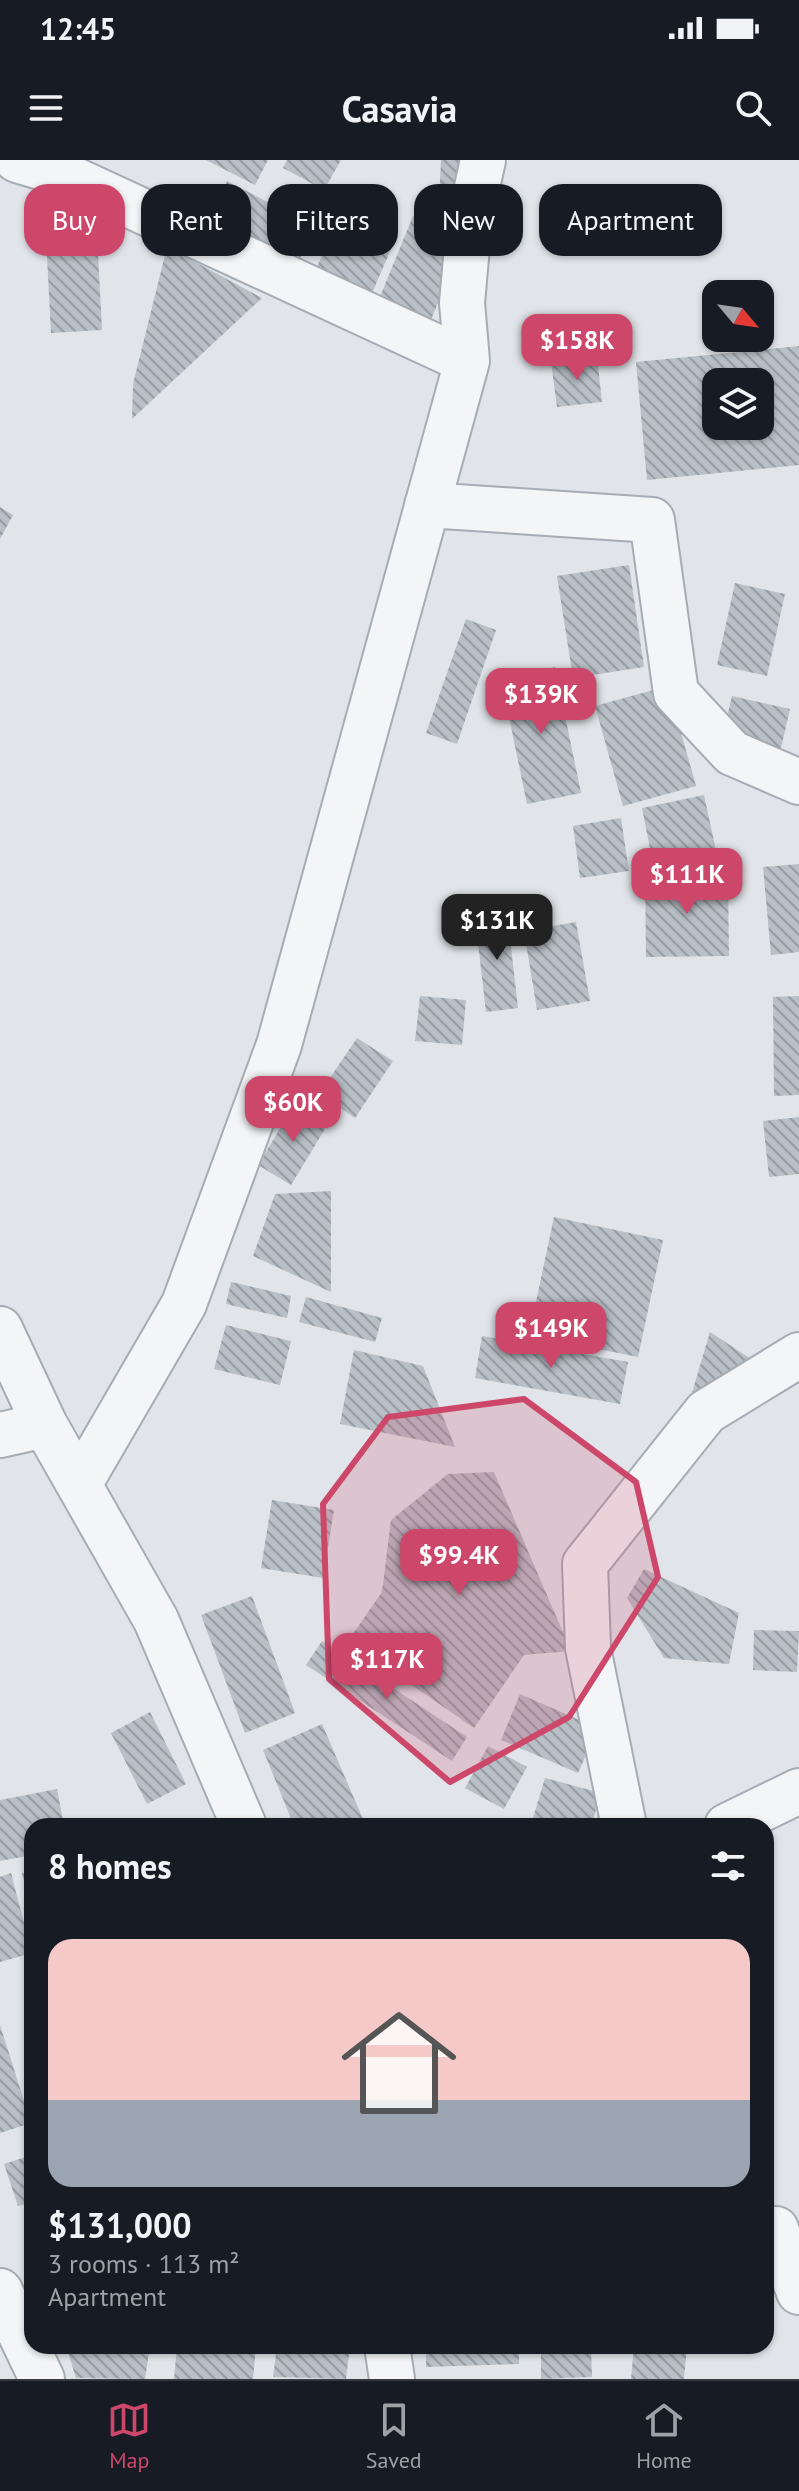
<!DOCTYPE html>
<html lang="en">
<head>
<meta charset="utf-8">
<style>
	:root { --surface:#171b24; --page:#242831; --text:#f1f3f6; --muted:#9ea1a6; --line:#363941; --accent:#cd476a }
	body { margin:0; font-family:"PT Sans",sans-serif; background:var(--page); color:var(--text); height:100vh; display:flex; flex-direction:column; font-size:30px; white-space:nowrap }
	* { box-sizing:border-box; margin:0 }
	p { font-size:26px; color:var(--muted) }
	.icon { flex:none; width:44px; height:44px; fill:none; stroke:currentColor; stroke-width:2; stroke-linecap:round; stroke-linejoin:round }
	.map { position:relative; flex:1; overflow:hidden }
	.side { position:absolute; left:24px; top:1658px; width:750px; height:536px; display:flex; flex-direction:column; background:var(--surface); border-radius:24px; box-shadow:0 2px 6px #0004 }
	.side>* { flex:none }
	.hud { position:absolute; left:24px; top:24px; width:752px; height:72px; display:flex; gap:16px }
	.needle { width:52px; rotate:119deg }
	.tools { position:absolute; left:702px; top:120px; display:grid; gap:16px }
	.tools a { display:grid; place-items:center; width:72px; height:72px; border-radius:16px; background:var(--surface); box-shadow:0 2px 6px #0004; font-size:40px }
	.price { position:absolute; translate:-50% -68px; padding:0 18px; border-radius:16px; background:var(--accent); color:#fff; font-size:26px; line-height:52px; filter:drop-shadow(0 2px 4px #0008) }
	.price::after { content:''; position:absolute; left:50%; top:48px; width:24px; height:18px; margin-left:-12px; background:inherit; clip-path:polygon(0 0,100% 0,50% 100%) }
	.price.on { background:#222; color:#fff }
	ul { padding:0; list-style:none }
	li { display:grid; align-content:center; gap:16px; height:424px; padding:0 24px }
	li span { display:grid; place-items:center; height:248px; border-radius:24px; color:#555 }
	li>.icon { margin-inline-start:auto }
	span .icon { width:144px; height:144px; fill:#fffc; stroke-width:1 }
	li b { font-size:34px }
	h2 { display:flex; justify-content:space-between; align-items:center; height:96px; padding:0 24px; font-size:34px }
	.tag { padding:0 28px; border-radius:24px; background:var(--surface); box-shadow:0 2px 6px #0004; font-size:28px; line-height:72px }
	.tag.on { background:var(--accent); color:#fff }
	.status { display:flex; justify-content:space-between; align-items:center; height:56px; padding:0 40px; background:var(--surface); direction:ltr }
	.status svg { height:22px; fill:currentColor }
	header { display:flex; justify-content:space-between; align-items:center; height:104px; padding:0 24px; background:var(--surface); font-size:36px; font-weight:700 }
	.dock { display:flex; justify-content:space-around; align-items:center; height:112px; border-top:2px solid var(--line); background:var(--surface); font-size:22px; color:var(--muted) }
	.dock a { display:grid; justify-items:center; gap:4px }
	.dock .on { color:var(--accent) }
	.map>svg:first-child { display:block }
</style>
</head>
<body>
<div class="status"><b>12:45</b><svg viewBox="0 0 49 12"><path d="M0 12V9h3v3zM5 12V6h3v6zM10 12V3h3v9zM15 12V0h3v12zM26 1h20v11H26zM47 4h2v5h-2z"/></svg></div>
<header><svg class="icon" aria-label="menu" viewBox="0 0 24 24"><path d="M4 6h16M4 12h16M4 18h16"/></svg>Casavia<svg class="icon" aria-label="search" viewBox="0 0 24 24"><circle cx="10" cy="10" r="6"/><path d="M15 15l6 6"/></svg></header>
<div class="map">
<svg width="799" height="2219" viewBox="0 0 799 2219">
	<defs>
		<pattern id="building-back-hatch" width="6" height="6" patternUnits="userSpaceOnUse" patternTransform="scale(2)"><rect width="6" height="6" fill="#b8bfc6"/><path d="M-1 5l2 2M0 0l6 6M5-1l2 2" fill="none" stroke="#969ca2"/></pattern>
	</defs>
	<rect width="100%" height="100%" fill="#e1e5e9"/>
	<path fill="url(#building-back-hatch)" fill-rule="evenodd" d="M206 0H268L255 25Z
		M287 0H341L324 30 283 8Z
		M441 0H477L475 46 439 44Z
		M227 21 316 67 294 110 205 65Z
		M96 56 102 170 51 173 45 59Z
		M413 56 465 76 429 165 377 144Z
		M336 63 392 87 369 140 313 116Z
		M167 87 262 138 132 259 133 224Z
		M799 186V305L647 320 636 202ZM716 222H760V266H716Z
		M597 196 602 242 557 247 551 202Z
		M0 347 13 355 0 379Z
		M629 405 644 507 573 518 557 416Z
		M735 423 785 434 767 516 717 505Z
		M466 459 496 470 457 584 426 573Z
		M555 507 581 633 527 644 501 518Z
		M668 526 696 626 623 646 595 546Z
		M732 536 790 549 780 592 722 578Z
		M704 635 717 695 654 709 642 648Z
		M621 658 629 711 580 718 573 666Z
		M799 704V792L771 795 763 707Z
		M728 716 729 796 646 797 645 717Z
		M507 752 518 848 486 852 475 757Z
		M576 762 590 841 537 850 524 771Z
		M420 836 466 840 462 885 415 881Z
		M799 836V935L774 936 773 837Z
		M357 878 393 901 355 958 319 934Z
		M295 944 328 964 291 1025 258 1005Z
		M799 957V1014L769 1017 763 961Z
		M331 1031V1132L253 1096 275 1034Z
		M554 1057 663 1080 638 1197 529 1175Z
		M231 1122 291 1136 287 1158 226 1144Z
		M306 1137 382 1158 375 1182 299 1162Z
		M226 1165 291 1181 280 1225 214 1209Z
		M710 1172 757 1203V1241L691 1236Z
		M482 1176 628 1202 620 1244 475 1218Z
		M354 1190 423 1206 455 1287 340 1264Z
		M494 1312 571 1491 524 1495 474 1568 348 1481 382 1432 391 1360 448 1314Z
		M272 1340 334 1350 323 1418 261 1408Z
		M644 1409 739 1453 729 1504 664 1498 627 1438Z
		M252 1436 295 1553 245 1573 201 1455Z
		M754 1470 799 1471 797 1512 753 1510Z
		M322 1481 467 1577 452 1601 306 1505Z
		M520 1534 598 1568 578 1613 501 1580Z
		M150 1552 186 1624 147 1644 111 1573Z
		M322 1564 366 1666H294L263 1590Z
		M488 1586 527 1607 504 1649 465 1628Z
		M545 1618 601 1633 591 1666H560L533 1658Z
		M57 1629 64 1666H32V1695L0 1701V1640Z
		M208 1658 211 1666H190Z
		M32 1711V1749H31L22 1713Z
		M11 1713 32 1793 0 1802V1717Z
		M0 1865 31 1963 0 1973Z
		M32 1885V1918H31L24 1887Z
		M32 1995V2042L18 2046 4 2004Z
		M66 2186H150L145 2219 76 2218Z
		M177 2186H256L253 2219H174Z
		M277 2186H350L346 2219 273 2217Z
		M426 2186H519V2204L426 2207Z
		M541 2186H591L592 2217 541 2219Z
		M634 2186H687L684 2219H631Z"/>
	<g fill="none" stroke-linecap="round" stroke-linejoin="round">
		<defs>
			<path id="minor" d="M17 0 60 13 467 201
				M427 345 652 360 676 533 732 593 799 622
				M0 1169 45 1265 156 1460 244 1666
				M0 1275 45 1265
				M80 1323 184 1144 279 885 467 201 462 143 469 64 483 0
				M624 1666 588 1488 585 1404 706 1252 799 1195
				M727 1666 799 1631
				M776 2069 799 2132
				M0 2131 42 2219
				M387 2186 392 2219"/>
		</defs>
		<use href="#minor" stroke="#a6acb3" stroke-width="48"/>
		<use href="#minor" stroke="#f3f5f7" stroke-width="44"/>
	</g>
	<path fill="#cd476a" fill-opacity="0.2" stroke="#cd476a" stroke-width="6" stroke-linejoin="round" d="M524 1239 636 1322 658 1417 569 1557 450 1622 329 1519 323 1344 388 1257Z"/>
</svg>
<div class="tools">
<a><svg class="needle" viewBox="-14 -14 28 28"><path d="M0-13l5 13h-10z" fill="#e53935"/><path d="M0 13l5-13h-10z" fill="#9ea1a6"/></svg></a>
<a><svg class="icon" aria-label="layers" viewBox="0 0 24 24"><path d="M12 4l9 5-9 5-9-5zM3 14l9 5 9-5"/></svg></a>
</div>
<b class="price" style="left:577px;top:222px">$158K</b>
<b class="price" style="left:541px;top:576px">$139K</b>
<b class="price" style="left:687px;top:756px">$111K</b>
<b class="price on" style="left:497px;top:802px">$131K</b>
<b class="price" style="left:293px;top:984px">$60K</b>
<b class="price" style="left:551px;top:1210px">$149K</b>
<b class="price" style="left:459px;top:1437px">$99.4K</b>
<b class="price" style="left:387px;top:1541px">$117K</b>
<div class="hud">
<a class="tag on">Buy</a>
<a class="tag">Rent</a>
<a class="tag">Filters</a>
<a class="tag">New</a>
<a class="tag">Apartment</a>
</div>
<section class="side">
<h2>8 homes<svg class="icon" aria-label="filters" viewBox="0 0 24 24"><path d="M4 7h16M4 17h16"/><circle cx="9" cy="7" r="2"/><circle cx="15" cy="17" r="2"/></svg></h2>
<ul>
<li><span style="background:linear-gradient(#f6c9c9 65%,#9aa5b1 0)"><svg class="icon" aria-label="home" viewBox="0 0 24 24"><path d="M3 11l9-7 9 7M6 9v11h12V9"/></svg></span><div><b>$131,000</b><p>3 rooms · 113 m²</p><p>Apartment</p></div></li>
</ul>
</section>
</div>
<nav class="dock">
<a class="on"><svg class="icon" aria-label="map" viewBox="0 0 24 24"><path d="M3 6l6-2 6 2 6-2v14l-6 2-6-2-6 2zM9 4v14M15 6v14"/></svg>Map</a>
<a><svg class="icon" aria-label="saved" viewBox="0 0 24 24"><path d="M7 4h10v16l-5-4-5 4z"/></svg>Saved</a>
<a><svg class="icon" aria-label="home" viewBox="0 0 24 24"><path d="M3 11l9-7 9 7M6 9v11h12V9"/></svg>Home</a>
</nav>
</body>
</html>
